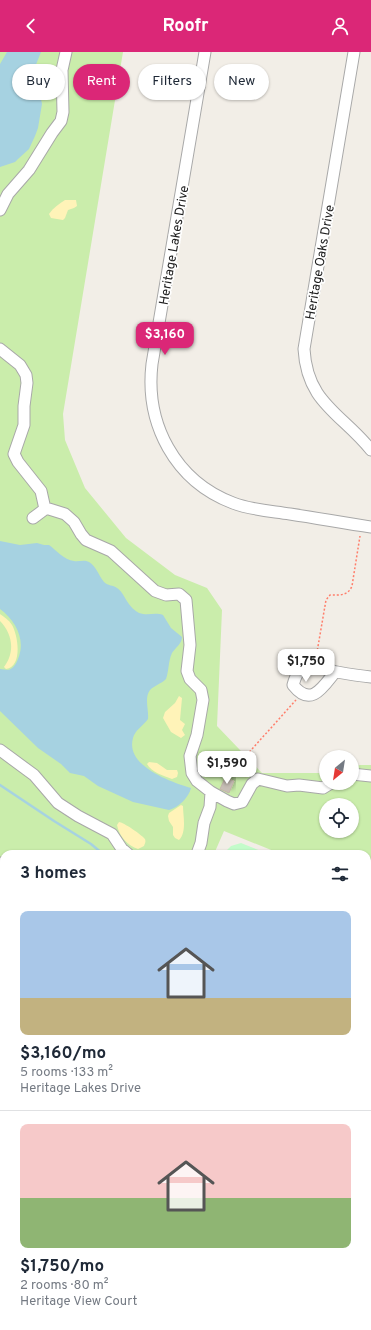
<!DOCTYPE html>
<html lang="en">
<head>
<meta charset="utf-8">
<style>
	:root { --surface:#fff; --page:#f6f6f7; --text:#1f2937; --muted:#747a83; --line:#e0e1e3; --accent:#db2777 }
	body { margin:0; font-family:Overpass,sans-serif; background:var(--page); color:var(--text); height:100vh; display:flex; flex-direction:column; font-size:15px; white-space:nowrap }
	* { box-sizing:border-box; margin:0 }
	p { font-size:13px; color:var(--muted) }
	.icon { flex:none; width:22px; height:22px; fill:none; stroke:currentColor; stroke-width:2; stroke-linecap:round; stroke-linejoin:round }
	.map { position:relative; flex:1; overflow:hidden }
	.drawer { position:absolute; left:0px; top:798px; width:371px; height:480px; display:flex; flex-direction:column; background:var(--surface); border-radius:12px 12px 0 0; box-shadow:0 1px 3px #0004 }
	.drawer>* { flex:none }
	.top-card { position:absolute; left:12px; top:12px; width:347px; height:36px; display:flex; gap:8px }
	.needle { width:26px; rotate:210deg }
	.tools { position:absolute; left:319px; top:698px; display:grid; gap:8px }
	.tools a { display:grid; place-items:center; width:40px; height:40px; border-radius:50%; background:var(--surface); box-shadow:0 1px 3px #0004; font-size:20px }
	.price { position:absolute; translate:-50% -34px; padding:0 9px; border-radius:8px; background:#fff; color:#222; font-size:13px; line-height:26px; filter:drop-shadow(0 1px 2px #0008) }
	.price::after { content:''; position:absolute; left:50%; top:24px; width:12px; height:9px; margin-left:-6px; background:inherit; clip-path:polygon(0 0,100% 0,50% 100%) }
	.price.active { background:var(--accent); color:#fff }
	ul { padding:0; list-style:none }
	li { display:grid; align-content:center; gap:8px; height:212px; padding:0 20px }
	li+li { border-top:1px solid var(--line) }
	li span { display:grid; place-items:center; height:124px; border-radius:8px; color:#555 }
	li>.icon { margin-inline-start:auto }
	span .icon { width:72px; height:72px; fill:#fffc; stroke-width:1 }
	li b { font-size:17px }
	h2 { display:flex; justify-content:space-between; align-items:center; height:48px; padding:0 20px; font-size:17px }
	.tag { padding:0 14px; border-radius:18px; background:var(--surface); box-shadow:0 1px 3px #0004; font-size:14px; line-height:36px }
	.tag.active { background:var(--accent); color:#fff }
	header { display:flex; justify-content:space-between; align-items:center; height:52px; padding:0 20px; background:var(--accent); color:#fff; font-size:18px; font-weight:700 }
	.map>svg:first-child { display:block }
</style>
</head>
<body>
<header><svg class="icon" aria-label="back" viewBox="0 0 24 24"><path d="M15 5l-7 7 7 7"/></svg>Roofr<svg class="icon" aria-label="person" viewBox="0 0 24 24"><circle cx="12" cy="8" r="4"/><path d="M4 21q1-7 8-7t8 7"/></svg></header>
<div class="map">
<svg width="371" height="1278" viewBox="0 0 371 1278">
	<defs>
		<filter id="shadow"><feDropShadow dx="3.5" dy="-3.5" stdDeviation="2" flood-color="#0004"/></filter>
	</defs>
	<rect width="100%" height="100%" fill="#f2eee7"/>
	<path fill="#caedab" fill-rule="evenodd" d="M0 0H123L63 362 65 388 85 436 126 486 175 523 207 536 222 558 217 674 262 721H326V731H352V715L360 713H371V838L367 837V802H281L224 779 214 802H4V822L0 820ZM326 753H352V779H326Z"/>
	<path fill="#fff3b8" d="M65 148H76L77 154 74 156 68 158 65 166 63 168 51 166 49 162C53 156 59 152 65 148Z
		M0 562C4 565 9 568 12 573 18 583 23 615 6 617L4 615C6 612 8 609 9 606 14 593 10 579 0 569Z
		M179 644 182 646 180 668 185 672 182 678 185 683 181 686 171 680 163 666 165 660 175 651Z
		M149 710 157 711 167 718H177L178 721 177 725 172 727C164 724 151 720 147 712Z
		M181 753 183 754C183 764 187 780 179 788L175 786 173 783V775L169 769 168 764 169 761Z
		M119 770C123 770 142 783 145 787 146 790 145 791 144 794L138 797C128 794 119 784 117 773Z"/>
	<path fill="#c3fcca" d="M241 791 268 802H223L231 794Z
		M0 820 4 822V1274H341L339 1278H0Z
		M367 843 371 844V1141L367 1139Z
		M367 1145 371 1147V1204L367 1214Z
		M371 1217V1278H346L348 1274H367V1226Z"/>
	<path fill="#82e4c1" d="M0 845 4 847V1150L0 1151Z
		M4 1198V1274H178L180 1278H0V1199Z"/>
	<path fill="#a6d2e1" d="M7 0H41L33 20 38 32 42 52 38 76 35 84 29 97 18 107 15 110 0 115V12Z
		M0 489 20 493 37 491 44 493H49C56 498 64 508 74 509 79 510 84 507 89 510 96 514 99 524 104 530 108 534 113 533 117 536 125 541 126 554 139 561 148 564 155 560 163 563L171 576 182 585C182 592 175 596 172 601 168 610 169 619 166 627 161 632 155 633 150 638 144 646 149 658 148 667 143 674 135 678 133 686 125 714 171 730 191 736 189 745 178 756 169 758L133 750 98 734 84 724 70 721 61 712 38 696 0 659V617L8 618C13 617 16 612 18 607 26 588 16 569 0 557Z"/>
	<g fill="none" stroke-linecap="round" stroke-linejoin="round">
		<path stroke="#a6d2e1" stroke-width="2.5" d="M0 733 54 769 91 792 103 802
			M284 1278 292 1274"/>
	</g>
	<path fill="#c7beb6" stroke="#c4b6a8" filter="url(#shadow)" d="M225 726 234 729 229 741 220 737Z"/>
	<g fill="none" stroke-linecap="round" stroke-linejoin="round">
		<defs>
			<path id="minor" d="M205 0 152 312C145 372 175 429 233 451 251 458 271 459 290 462 317 466 344 471 371 475
				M354 0 304 297C307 351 341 361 371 398
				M0 158 8 142 29 118 52 81 61 69 63 60 62 18 66 0
				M0 297 20 313 26 323 27 331 24 354V373L14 402 18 410 41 439 45 457
				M33 466 45 457H49L65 462 74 470 81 482 86 488 111 499 155 539 166 543 179 542 186 548 190 593 187 619 190 627 201 638 203 648 197 683 190 704 192 721 197 729 211 740 227 749 234 752 242 750 252 732 258 727 287 734 299 733 323 736 331 731
				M335 620C323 635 311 656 293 633 301 603 317 616 337 620 348 622 360 624 371 625
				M0 698 34 723 58 751 78 764 112 782 122 797 128 802
				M352 722 371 724
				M197 802 201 791 204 771 210 755 211 740
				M0 811 4 812"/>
		</defs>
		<use href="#minor" stroke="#a8a8a8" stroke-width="13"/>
		<path stroke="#ff7e6b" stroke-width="1.5" stroke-dasharray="2 2" stroke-linecap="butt" d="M316 606 326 548 330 543C340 543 348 544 352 534L360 484
			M246 725 242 712 244 706 296 648
			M0 845 4 847
			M0 989H4
			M0 1151 4 1150
			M0 1199 4 1198
			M178 1274 180 1278
			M193 1278V1274"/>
		<use href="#minor" stroke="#fff" stroke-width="11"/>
	</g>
	<g text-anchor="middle" stroke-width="3.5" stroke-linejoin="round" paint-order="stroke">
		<g font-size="13" fill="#212121" stroke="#fff">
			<text transform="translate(173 193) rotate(-80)" y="5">Heritage Lakes Drive</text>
			<text transform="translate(319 210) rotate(-80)" y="5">Heritage Oaks Drive</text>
		</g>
	</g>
</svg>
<div class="tools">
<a><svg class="needle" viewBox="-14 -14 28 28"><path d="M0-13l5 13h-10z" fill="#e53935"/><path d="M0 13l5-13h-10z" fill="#747a83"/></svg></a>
<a><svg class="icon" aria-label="locate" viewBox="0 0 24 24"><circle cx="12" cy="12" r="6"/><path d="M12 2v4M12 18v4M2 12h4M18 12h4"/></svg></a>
</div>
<b class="price active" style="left:165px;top:304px">$3,160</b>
<b class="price" style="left:306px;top:631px">$1,750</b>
<b class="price" style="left:227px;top:733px">$1,590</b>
<div class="top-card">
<a class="tag">Buy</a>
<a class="tag active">Rent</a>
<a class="tag">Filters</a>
<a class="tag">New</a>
</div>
<section class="drawer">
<h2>3 homes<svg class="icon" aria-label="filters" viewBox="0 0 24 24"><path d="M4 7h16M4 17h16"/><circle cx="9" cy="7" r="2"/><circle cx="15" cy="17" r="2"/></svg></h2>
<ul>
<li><span style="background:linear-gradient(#a9c7e8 70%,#c2b280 0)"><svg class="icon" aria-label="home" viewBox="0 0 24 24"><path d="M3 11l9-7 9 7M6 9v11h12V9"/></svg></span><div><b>$3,160/mo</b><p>5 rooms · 133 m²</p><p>Heritage Lakes Drive</p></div></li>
<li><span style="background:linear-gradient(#f6c9c9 60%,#8fb573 0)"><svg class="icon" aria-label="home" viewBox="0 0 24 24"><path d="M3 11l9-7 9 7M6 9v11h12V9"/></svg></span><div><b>$1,750/mo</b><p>2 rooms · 80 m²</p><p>Heritage View Court</p></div></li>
</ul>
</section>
</div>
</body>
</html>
